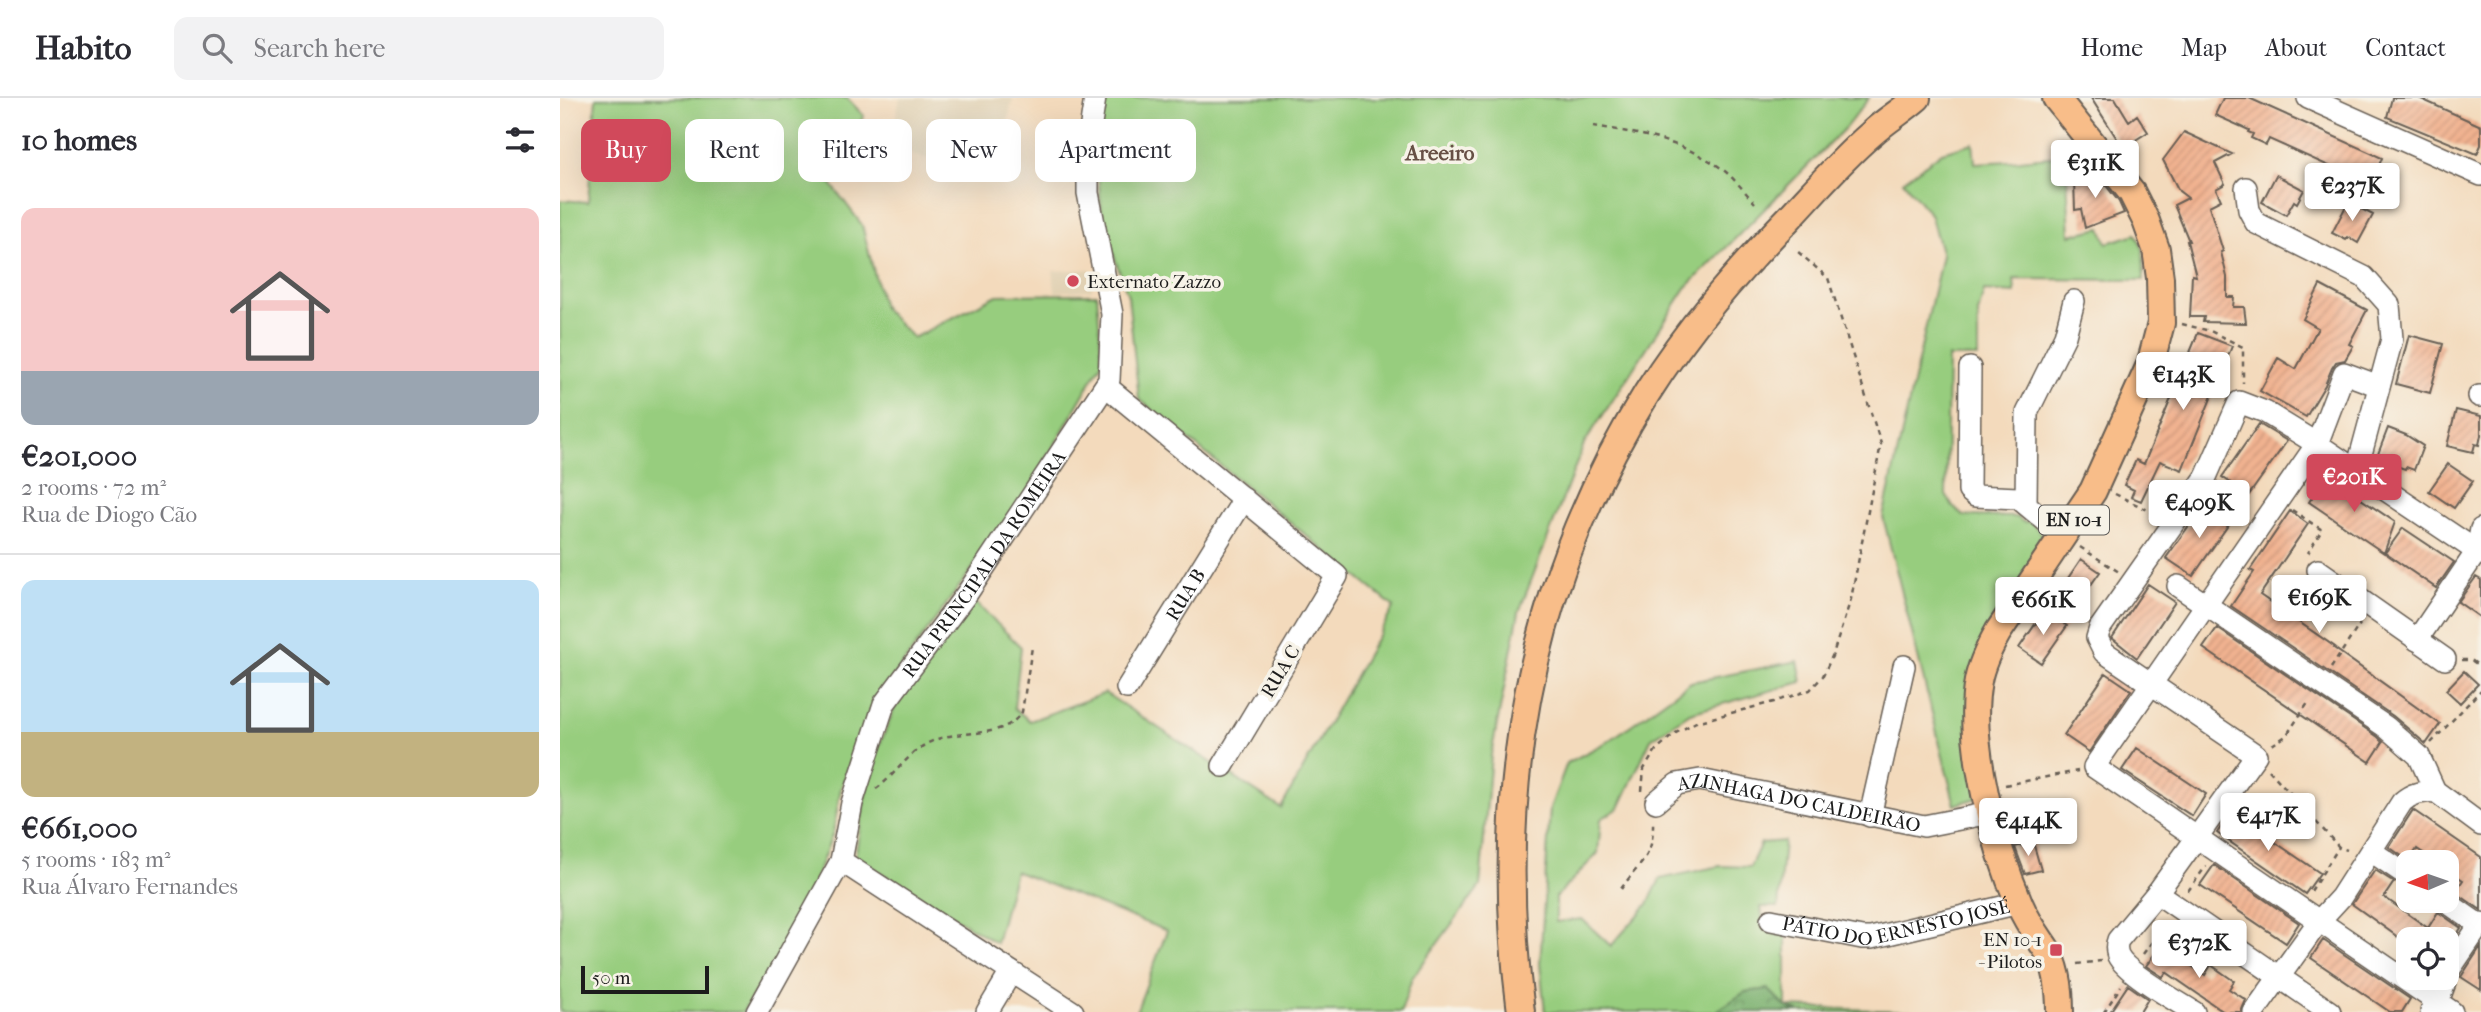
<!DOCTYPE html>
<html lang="en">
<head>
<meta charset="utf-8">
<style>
	:root { --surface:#fff; --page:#f2f2f3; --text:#2b2b33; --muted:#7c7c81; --line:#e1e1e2; --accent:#d1495b }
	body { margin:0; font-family:"IM FELL French Canon",serif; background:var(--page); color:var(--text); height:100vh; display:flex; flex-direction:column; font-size:26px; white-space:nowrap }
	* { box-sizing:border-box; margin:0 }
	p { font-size:23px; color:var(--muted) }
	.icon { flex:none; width:38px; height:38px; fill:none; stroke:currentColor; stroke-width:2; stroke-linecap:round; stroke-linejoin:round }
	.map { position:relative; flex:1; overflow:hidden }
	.side { display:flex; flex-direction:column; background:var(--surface); width:560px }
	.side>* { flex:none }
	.top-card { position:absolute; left:21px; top:21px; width:665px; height:63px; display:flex; gap:14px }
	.needle { width:46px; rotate:268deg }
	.buttons { position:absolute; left:1836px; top:752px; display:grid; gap:14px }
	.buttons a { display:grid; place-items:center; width:63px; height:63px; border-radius:14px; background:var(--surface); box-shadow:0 7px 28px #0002; font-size:35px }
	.scale { position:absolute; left:21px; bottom:18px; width:128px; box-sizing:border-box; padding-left:7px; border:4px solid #1c1c1c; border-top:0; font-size:19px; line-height:24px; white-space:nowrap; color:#1c1c1c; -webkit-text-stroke:5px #f7f3e8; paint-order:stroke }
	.price { position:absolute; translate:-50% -60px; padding:0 16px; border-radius:7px; background:#fff; color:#222; font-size:23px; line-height:46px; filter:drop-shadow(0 2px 4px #0008) }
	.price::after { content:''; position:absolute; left:50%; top:42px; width:21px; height:16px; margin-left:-10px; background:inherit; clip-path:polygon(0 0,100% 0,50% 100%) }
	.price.current { background:var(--accent); color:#fff }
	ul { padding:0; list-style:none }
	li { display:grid; align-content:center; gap:14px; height:371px; padding:0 21px }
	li+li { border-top:2px solid var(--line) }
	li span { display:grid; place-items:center; height:217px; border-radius:14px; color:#555 }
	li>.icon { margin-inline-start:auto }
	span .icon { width:126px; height:126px; fill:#fffc; stroke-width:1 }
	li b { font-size:30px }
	h2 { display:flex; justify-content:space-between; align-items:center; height:84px; padding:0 21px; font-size:30px }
	.tag { padding:0 24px; border-radius:14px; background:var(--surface); box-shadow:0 7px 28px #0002; font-size:24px; line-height:63px }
	.tag.current { background:var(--accent); color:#fff }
	header { display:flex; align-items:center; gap:42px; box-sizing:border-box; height:98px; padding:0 35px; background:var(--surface); border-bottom:2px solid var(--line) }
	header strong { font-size:33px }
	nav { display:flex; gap:38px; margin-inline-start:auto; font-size:24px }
	.search { width:490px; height:63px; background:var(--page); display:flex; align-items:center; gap:18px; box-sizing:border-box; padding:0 24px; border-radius:14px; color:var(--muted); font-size:26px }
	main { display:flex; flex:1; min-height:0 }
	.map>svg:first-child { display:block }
</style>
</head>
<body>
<header>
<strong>Habito</strong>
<div class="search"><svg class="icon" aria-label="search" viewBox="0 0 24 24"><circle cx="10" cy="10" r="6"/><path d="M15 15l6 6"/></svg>Search here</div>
<nav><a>Home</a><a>Map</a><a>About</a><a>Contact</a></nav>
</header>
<main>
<section class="side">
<h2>10 homes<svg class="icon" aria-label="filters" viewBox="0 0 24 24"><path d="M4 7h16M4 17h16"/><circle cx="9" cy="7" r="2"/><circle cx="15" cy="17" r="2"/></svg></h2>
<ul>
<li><span style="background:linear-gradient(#f6c9c9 75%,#9aa5b1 0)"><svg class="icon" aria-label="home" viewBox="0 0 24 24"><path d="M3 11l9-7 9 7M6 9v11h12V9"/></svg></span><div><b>€201,000</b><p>2 rooms · 72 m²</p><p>Rua de Diogo Cão</p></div></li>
<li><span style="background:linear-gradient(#bfe0f5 70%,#c2b280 0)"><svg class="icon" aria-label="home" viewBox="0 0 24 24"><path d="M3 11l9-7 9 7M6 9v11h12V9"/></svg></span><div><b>€661,000</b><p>5 rooms · 183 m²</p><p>Rua Álvaro Fernandes</p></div></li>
</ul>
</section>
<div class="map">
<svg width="1921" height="914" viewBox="0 0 1921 914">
	<defs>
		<pattern id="forest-crowns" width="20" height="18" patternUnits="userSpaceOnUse" patternTransform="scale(1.75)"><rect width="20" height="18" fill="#79b06d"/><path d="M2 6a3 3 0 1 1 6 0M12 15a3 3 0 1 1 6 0" fill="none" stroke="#628e59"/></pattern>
		<pattern id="building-hatch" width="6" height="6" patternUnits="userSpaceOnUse" patternTransform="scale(1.75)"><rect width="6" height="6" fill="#f1b290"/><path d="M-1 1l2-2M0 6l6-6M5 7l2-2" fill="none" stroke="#ce987c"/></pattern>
	</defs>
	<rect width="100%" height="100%" fill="#f7f3e8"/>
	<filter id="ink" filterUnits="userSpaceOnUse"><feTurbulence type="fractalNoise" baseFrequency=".0143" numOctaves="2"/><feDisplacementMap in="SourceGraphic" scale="14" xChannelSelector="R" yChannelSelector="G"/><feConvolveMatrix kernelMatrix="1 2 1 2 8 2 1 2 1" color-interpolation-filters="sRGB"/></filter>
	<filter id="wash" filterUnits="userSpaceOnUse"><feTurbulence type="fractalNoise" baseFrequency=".00686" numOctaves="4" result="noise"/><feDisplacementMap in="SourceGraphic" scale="28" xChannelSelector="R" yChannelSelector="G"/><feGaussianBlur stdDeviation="1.57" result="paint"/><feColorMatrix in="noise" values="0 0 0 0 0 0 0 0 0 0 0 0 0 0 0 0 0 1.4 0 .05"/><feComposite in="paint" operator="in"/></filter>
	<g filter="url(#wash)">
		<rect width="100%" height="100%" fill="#f3dabc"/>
		<path fill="#e1d1b4" d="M340 0H453L435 77 328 51Z
			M531 171 532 192 495 194 493 173Z"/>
		<path fill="#97cd7e" stroke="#5a744d" stroke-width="2" d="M36 0H287L304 18 266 79 302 127 323 210 353 240 437 197 537 196 542 264 466 397 311 610 281 690 273 735 236 831 183 914H0V102L28 104Z
			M546 0H1309L1285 30 1126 190 1024 346 959 514 931 657 920 788 852 880 841 914H576L607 833 455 773 436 845 295 759 310 671 335 609 412 501 461 549 454 610 470 623 545 595 721 710 834 509 579 301 568 198 543 126 535 49Z
			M1413 45 1415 65 1451 63 1506 57 1510 137 1541 130 1547 145 1576 136 1583 151 1584 182 1454 181 1455 195 1424 193 1418 215V259H1388L1386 397 1393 409 1404 418 1457 419 1463 424H1472L1489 446 1422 540 1417 700 1395 707 1323 419 1382 157 1370 116 1343 83 1382 54Z
			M1238 563 1242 584 1130 615 1091 641 1059 710 1041 721 1038 755 996 799V824L1022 821 1051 848 1088 806 1100 781 1160 768 1190 769 1201 745 1224 743 1218 809H1201L1204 830 1226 834V909L1379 914H985L980 866 990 710 1007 665 1049 643 1131 584Z"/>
		<path fill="url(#forest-crowns)" stroke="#4a6644" stroke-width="2" d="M1208 891 1226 909 1240 914H1155L1185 894Z"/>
		<g id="blocks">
			<path fill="url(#building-hatch)" d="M1531 0H1555L1569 23 1577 17 1588 34 1563 50Z
				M1663 0H1689L1822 60 1811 87 1709 41 1706 47 1691 40 1693 36 1688 34 1689 32 1655 17Z
				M1832 0H1859L1921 28V47L1917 56 1827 19Z
				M1624 34 1672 56 1655 65 1665 86 1656 91 1661 102 1649 108 1663 153 1661 154 1667 179V199H1674L1673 209H1684L1686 225 1643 224 1644 219H1630L1632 177 1636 178 1627 143H1629L1614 107 1628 100 1619 93 1603 62Z
				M1535 74 1559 104 1564 115 1525 130 1521 111 1515 112 1514 82Z
				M1716 77 1744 92 1737 105 1734 103 1726 117 1702 104Z
				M1788 104 1813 117 1798 145 1788 139 1786 142 1772 135Z
				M1760 187 1807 212 1789 246 1793 248 1785 262 1776 264 1772 270 1765 287 1746 319 1700 293 1718 260 1736 271 1758 230 1743 221Z
				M1638 235 1672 248 1622 372 1600 363 1581 403 1571 399 1574 392 1564 387 1576 362 1584 366Z
				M1849 237 1883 246 1870 295 1836 286Z
				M1896 312 1921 318V337L1919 347 1915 346 1913 354 1887 348Z
				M1699 326 1727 343 1689 397 1662 379Z
				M1828 330 1846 337 1863 348 1854 372 1846 369 1845 371 1822 363 1825 358 1818 356Z
				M1888 366 1913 383 1894 410 1869 393Z
				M1767 378 1835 424 1824 455 1749 404Z
				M1645 405 1671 423 1633 478 1606 460Z
				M1730 413 1748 426 1700 497 1775 549 1774 550 1880 626 1866 646 1833 618 1671 508 1694 474 1690 472Z
				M1843 430 1894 464 1876 490 1825 455Z
				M1521 461 1540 474 1520 502 1502 489Z
				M1916 479 1921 482V520L1898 504Z
				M1588 486 1615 504 1577 560 1552 540Z
				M1485 512 1507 528 1481 565 1459 550Z
				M1657 530 1818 639 1823 644 1810 664 1643 550Z
				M1904 573 1918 586 1900 605 1886 592Z
				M1546 575 1571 592 1529 654 1504 637Z
				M1577 650 1646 696 1632 718 1562 672Z
				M1853 712 1921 759V812L1895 794 1903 782 1886 771V765H1878L1857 751 1849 763 1829 749Z
				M1671 714 1760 775 1745 796 1657 735Z
				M1473 744 1481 772 1465 776 1455 749Z
				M1654 767 1739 825 1726 845 1640 787Z
				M1815 772 1834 784 1824 799 1868 830 1878 814 1901 830 1886 853V842H1842L1792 806Z
				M1763 842 1850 901 1842 914H1830L1751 860Z
				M1601 847 1645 877 1651 867 1674 883 1669 891 1686 902 1681 914H1664L1606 874 1603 879 1586 868Z
				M1921 848V892L1901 879Z
				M1568 887 1588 901 1580 914H1550Z"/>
		</g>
	</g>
	<g filter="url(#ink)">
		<use href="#blocks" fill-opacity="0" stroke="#675e54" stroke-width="2"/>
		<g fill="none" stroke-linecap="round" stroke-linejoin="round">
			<defs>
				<g id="minor">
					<path d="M1748 0 1921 77"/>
					<path d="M1686 90 1689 112 1696 125 1804 179 1829 207 1832 241 1797 371"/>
					<path d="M1410 270 1409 393 1415 398 1458 400 1504 438"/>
					<path d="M546 288 777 478 663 668"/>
					<path d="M1819 288 1784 275 1757 346 1534 669 1892 914"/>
					<path d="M1919 298H1921"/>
					<path d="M1466 406 1467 315 1505 238 1514 203"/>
					<path d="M1758 472 1885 561"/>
					<path d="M1618 488 1826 629 1859 658 1875 693 1921 727"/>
					<path d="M1857 542 1917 453 1921 431"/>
					<path id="s1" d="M567 590 684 401"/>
					<path id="s2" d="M1096 704 1117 686 1140 682 1364 728 1430 715"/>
					<path d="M1310 718 1344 568"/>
					<path d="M1811 753 1848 778"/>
					<path d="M281 763 513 914"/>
					<path d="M1597 795 1770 914"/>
					<path d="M1885 803 1921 828"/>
					<path id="s3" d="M1211 822 1302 840H1311L1459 805"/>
					<path id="s4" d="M197 914 281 763 292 705 324 606 408 494 549 282 552 216 528 95V46L535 0"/>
					<path d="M427 914 451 874"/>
					<path d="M1634 914C1617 903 1566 875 1558 858 1556 852 1556 847 1558 842L1597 795 1696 657 1544 554 1537 540 1540 530 1646 379 1679 304 1705 314 1757 346 1921 456"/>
					<path d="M1694 914 1759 823 1781 799 1842 704C1852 695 1861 694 1875 693"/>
					<path d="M1871 914 1878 904 1890 871 1921 825"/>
				</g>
				<path id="major" d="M1496 0 1572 95 1586 123 1596 151 1600 180 1601 225 1590 267 1533 393 1438 534C1429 550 1421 566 1418 583 1406 644 1435 750 1460 807 1467 824 1477 837 1487 852 1498 870 1500 894 1500 914
					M961 914C932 693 968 486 1087 295 1127 231 1177 174 1230 119 1256 91 1282 61 1311 36 1325 23 1342 13 1357 0"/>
			</defs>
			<use href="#minor" stroke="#675e54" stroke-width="24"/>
			<use href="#major" stroke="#675e54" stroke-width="30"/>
			<path stroke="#675e54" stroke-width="2.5" stroke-dasharray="5 5" stroke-linecap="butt" d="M1033 28C1078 35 1122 43 1161 70 1173 79 1184 93 1195 105
				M1622 226 1650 233 1683 249V285
				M1555 396 1596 416
				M1732 412 1762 432 1748 455
				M1520 449 1559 474
				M1902 562H1911L1921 569
				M1771 570 1800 526
				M1871 645 1921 592
				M1712 647 1726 638 1750 602
				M1709 672 1779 749 1787 752
				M1445 687 1518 673
				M316 691C337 676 350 651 375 642 404 630 442 643 462 614L472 549
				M1082 693 1084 671 1096 652 1114 636 1136 624 1214 604 1250 592 1263 578 1273 556 1291 501 1321 346 1268 180 1237 153
				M1061 791C1081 762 1094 761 1093 722
				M1628 793 1646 768
				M1751 793 1779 749
				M1583 856 1606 825
				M1517 866 1541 863
				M1544 914 1561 888"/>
			<use href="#minor" stroke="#fff" stroke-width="21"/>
			<use href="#major" stroke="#f8bd89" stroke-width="26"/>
		</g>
	</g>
	<g fill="#d1495b" stroke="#f7f3e8" stroke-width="2.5">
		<circle cx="513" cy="183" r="7"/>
		<rect x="1489" y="845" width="14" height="14" rx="3.5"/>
	</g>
	<g text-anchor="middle" stroke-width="7" stroke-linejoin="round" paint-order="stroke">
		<rect fill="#f7f3e8" stroke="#5e5c59" stroke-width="2" x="1479" y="407.5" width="70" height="29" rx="5"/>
		<g font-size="18" font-weight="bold" fill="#1c1c1c">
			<text x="1514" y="428">EN 10-1</text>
		</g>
		<g font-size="19" fill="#1c1c1c" stroke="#f7f3e8" text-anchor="start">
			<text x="527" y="190">Externato Zazzo</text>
			<text x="1482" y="848" text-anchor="end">EN 10-1<tspan x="1482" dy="22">- Pilotos</tspan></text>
		</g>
		<g font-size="19" fill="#1c1c1c" stroke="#f7f3e8">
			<text dy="7" stroke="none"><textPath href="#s4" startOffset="508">RUA PRINCIPAL DA ROMEIRA</textPath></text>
			<text dy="7" stroke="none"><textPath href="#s1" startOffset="110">RUA B</textPath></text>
			<text transform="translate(720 573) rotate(-59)" y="7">RUA C</text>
			<text dy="7" stroke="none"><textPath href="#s2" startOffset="152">AZINHAGA DO CALDEIRÃO</textPath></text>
			<text dy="7" stroke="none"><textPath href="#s3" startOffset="128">PÁTIO DO ERNESTO JOSÉ</textPath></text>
		</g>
		<g font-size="21" font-weight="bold" fill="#675045" stroke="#f7f3e8">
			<text x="880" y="62">Areeiro</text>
		</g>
	</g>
</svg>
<div class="buttons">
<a><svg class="needle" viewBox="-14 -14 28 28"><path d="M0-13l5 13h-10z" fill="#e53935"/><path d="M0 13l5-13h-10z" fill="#7c7c81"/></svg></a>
<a><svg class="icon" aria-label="locate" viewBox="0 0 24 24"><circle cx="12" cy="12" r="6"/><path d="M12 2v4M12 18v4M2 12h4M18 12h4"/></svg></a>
</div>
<div class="scale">50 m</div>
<b class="price" style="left:1535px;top:102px">€311K</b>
<b class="price" style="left:1792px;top:125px">€237K</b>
<b class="price" style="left:1623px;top:314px">€143K</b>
<b class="price current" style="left:1794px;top:416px">€201K</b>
<b class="price" style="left:1639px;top:442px">€409K</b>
<b class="price" style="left:1759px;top:537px">€169K</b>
<b class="price" style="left:1483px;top:539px">€661K</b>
<b class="price" style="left:1708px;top:755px">€417K</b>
<b class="price" style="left:1468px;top:760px">€414K</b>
<b class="price" style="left:1639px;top:882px">€372K</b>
<div class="top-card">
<a class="tag current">Buy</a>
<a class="tag">Rent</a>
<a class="tag">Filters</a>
<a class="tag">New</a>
<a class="tag">Apartment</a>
</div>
</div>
</main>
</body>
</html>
